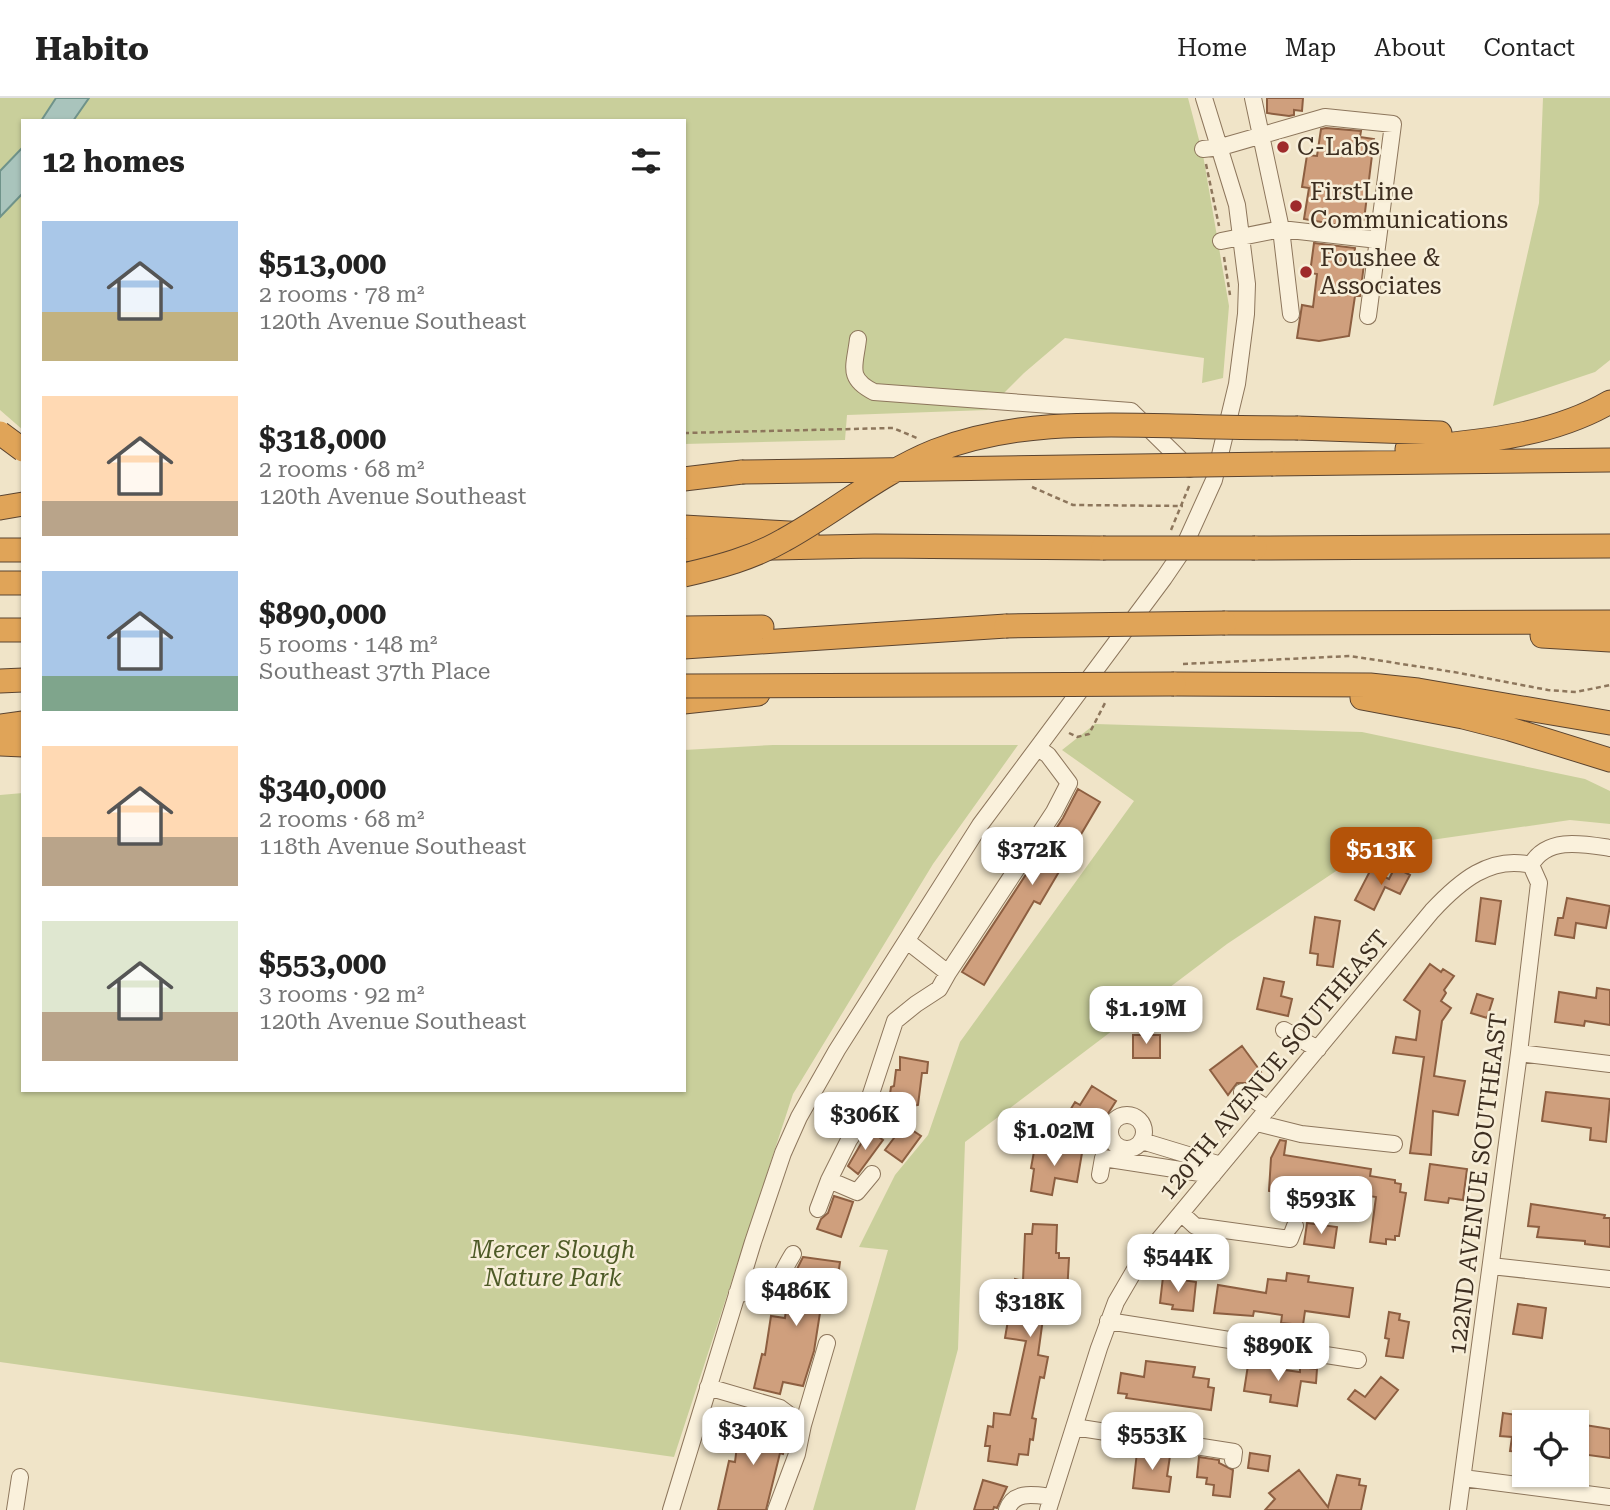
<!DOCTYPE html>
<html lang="en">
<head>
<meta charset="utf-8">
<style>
	:root { --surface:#fff; --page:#f6f6f6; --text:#222; --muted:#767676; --line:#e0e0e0; --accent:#b45309 }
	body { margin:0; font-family:"Roboto Serif",serif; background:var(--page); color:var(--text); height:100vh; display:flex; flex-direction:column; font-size:26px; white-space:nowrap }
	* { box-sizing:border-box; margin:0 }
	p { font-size:23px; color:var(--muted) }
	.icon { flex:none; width:38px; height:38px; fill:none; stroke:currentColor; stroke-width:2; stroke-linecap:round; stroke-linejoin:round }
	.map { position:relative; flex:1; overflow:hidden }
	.details { position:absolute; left:21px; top:21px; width:665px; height:973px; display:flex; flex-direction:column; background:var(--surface); border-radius:0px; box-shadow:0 2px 5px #0004 }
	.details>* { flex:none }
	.tools { position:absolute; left:1512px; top:1312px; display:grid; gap:14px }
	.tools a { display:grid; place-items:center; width:77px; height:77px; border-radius:0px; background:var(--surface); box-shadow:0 2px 5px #0004; font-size:35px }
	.price { position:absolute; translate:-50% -60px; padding:0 16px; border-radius:14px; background:#fff; color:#222; font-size:23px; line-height:46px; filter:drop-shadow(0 2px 4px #0008) }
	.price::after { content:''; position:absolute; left:50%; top:42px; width:21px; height:16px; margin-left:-10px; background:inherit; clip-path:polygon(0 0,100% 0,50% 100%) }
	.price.on { background:var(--accent); color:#fff }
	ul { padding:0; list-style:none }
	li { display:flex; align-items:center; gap:21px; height:175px; padding:0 21px }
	li span { display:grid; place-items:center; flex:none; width:196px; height:140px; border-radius:0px; color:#555 }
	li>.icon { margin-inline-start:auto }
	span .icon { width:84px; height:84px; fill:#fffc; stroke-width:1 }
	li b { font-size:30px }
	h2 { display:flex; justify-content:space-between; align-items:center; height:84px; padding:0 21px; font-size:30px }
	header { display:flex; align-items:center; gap:42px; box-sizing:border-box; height:98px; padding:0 35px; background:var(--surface); border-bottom:2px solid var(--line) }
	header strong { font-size:33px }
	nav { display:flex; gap:38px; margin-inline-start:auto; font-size:24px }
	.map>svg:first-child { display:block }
</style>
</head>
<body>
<header>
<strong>Habito</strong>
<nav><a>Home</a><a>Map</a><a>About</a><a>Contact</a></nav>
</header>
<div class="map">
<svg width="1610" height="1412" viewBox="0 0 1610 1412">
	<rect width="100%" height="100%" fill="#f0e4c8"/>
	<path fill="#c9cf9b" d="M0 0H1188L1203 57 1229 208 1223 280 1202 285 1204 260 1065 240 1024 275 987 312 847 317 845 342 684 346V23H23V332L0 312Z
		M1543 0H1610V262L1595 274 1493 308 1539 105Z
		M1095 626 1362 634 1585 681 1610 693V726L1570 722 1369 751 1227 846 965 1044 958 1251 915 1412H813L888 1152 859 1149 895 1077 928 1037 960 944 1134 703 1062 652Z
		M773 647H1018L933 766 793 996 674 1359 0 1264V697L23 695V992H684V652Z"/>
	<path fill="#a9c4bc" stroke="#6f938a" stroke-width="2" d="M56 0H89L73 23H41Z
		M23 49V95L0 119V73Z"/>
	<path fill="#cf9f7d" stroke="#8d5f41" stroke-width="2" d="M1267 0H1303L1302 13 1294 12V17L1289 18 1267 15Z
		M1326 30 1361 33 1360 39 1374 41 1364 122 1345 119 1344 128 1304 121 1309 90 1302 89 1307 57 1317 58 1321 31Z
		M1314 145 1355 150 1354 157 1365 158 1360 198H1355L1349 238 1319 243 1297 240 1302 207 1313 209 1317 176 1310 175Z
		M1078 691 1100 704 1040 806 1034 803 984 887 962 874 1063 720Z
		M1395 769 1410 777 1400 796 1385 789 1374 812 1355 802 1371 771 1389 781Z
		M1481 800 1501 803 1495 846 1476 843Z
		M1567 800 1610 808 1606 830 1576 825 1574 840 1555 837 1558 820H1563Z
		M1315 819 1340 823 1333 869 1317 867 1318 856 1310 855Z
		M1430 866 1441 874 1443 871 1454 878 1444 892 1446 895 1441 903 1451 910 1442 923 1434 978 1465 983 1458 1017 1433 1013 1431 1057 1410 1055 1424 959 1393 955 1396 939 1416 942 1420 913 1404 902Z
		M1264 880 1284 884 1281 898 1292 901 1288 918 1257 911Z
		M1597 890 1610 892V927L1585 923 1584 928 1555 924 1559 894 1596 900Z
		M1477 896 1493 901 1487 920 1471 915Z
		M1133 937H1160V960H1133Z
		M1242 948 1261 974 1246 985H1237L1228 997 1210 972Z
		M900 959 928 964 927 975H922L918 1007 913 1008 912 1032 921 1038 902 1064 885 1052 909 1020 881 1015 883 1003H889L891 989 894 988 896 972H900Z
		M1092 988 1116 1003 1088 1047 1069 1035 1078 1020 1069 1014 1075 1004 1080 1007Z
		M1546 994 1610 1001 1606 1044 1590 1042 1591 1030 1542 1023Z
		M869 1032 883 1042 858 1076 848 1068Z
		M1280 1042 1286 1043 1284 1057 1371 1071 1370 1078 1395 1082V1085L1401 1086 1400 1094 1406 1095 1399 1138H1395V1142L1386 1141V1146L1370 1144 1376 1099 1293 1087 1291 1097 1269 1093 1271 1060Z
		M1035 1048 1082 1055 1077 1084 1055 1080 1052 1097 1031 1093 1034 1071 1031 1070Z
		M1430 1066 1467 1071 1463 1102 1449 1100 1448 1105 1425 1102Z
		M834 1098 853 1104 841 1139 817 1131 821 1121 828 1115Z
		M1531 1106 1605 1117 1604 1120H1610V1149L1585 1146V1143L1537 1139 1539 1129 1528 1128Z
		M1307 1125 1337 1129 1334 1150 1304 1146Z
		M1033 1126 1057 1127 1056 1155H1059V1160H1069L1067 1196 1069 1197 1068 1217 1044 1213 1038 1257 1048 1259 1044 1280 1040 1279 1032 1320 1036 1321 1033 1342 1030 1341 1028 1357 1019 1356 1017 1367 988 1363 990 1348H985L988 1328 993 1329 994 1315 1010 1317 1026 1243 1005 1240 1015 1181 1023 1183 1025 1136H1032Z
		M803 1159 840 1164 837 1185 825 1183 814 1253 803 1288 783 1284 780 1296 754 1290 762 1256 765 1257 771 1218 785 1220 789 1185 795 1184 797 1171Z
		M1287 1175 1309 1178 1308 1184 1353 1190 1349 1219 1305 1213 1303 1227 1281 1225 1282 1217 1254 1213 1253 1218 1214 1215 1218 1187 1266 1195 1268 1181 1286 1183Z
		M1163 1179 1196 1184 1193 1213 1172 1211 1173 1207 1160 1205Z
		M1518 1206 1546 1210 1542 1240 1513 1236Z
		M1389 1214 1400 1216 1399 1222 1409 1224 1403 1260 1386 1258 1389 1241 1385 1240Z
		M1146 1263 1195 1269 1193 1279 1209 1281 1208 1289 1214 1290 1211 1312 1126 1300 1127 1296 1118 1295 1121 1275 1144 1279Z
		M1248 1267 1300 1274V1269L1317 1271 1316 1285 1301 1283 1297 1308 1270 1304 1271 1297 1244 1293Z
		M1381 1279 1398 1292 1375 1321 1348 1301 1355 1292 1365 1299Z
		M1503 1315 1524 1318V1354L1510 1353 1512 1339 1500 1338Z
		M740 1323 788 1329 783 1356 780 1355 766 1412H718L729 1363 735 1364Z
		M1585 1327 1610 1331V1360L1581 1356Z
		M1137 1354 1170 1358 1167 1378 1171 1379 1169 1394 1133 1390Z
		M1250 1355 1270 1358 1268 1373 1248 1370Z
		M1199 1359 1219 1362V1365L1233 1372 1230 1399 1213 1397 1214 1387 1206 1386 1207 1380 1197 1379Z
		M1299 1372 1328 1409 1337 1377 1360 1381 1359 1387 1366 1388 1361 1412H1265L1275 1401 1269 1395Z
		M983 1382 1007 1389 997 1410 994 1409 993 1412H974Z"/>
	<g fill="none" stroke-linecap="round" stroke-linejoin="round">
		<defs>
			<path id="minor" d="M1253 0 1281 131 1291 216
				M1203 51 1221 49 1325 19 1393 26 1368 218
				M1221 143 1281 131 1378 142
				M858 241C855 268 846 280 874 294L1131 313 1190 371
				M1531 767C1547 738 1584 746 1610 750
				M907 843 948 875 1054 714 1069 685 1048 657 1038 650
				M1284 932 1318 951
				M1519 955 1610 966
				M1242 994 1268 1011
				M1110 1034a17 17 0 1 1 34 0a17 17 0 1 1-34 0Z
				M1257 1025 1301 1036 1394 1046
				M1142 1043 1221 1067
				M872 1076 857 1094 829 1082 849 1042 862 1023 895 923 916 906 939 891 948 875
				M1100 1077 1103 1060 1213 1077
				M818 1111 829 1082
				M1181 1115 1195 1128 1290 1141 1295 1128
				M1491 1168 1610 1181
				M737 1195C781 1197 773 1188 793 1156
				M1108 1223 1358 1262
				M708 1289 780 1310 803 1327 797 1356 776 1412
				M803 1327 827 1245
				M1074 1329 1234 1354 1233 1362
				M1463 1380 1610 1399
				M15 1412 20 1379
				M671 1412 753 1144 783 1055 799 1019 837 952 980 727 1164 480 1181 455 1214 382 1237 286 1246 216 1247 186 1237 107 1204 0
				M1007 1412C1014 1392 1035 1397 1052 1399
				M1048 1412 1099 1250 1116 1204 1137 1168 1432 813C1459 784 1490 757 1531 767
				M1458 1412 1519 955 1539 785 1531 767"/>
			<path id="highway" d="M1298 330 1440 335
				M1407 351C1477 343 1548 340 1610 304
				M1273 366 1610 362
				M684 381 742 374
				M0 410 23 406
				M684 429 807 436
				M1255 450 1610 448
				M0 452H23
				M684 452 875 448 1103 450
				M0 485H23
				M1225 525 1610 524
				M684 530 762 529
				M0 532H23
				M1542 538 1610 542
				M684 549 1006 528
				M0 583 23 582
				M1174 586 1370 587 1418 592 1610 625
				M1362 600 1463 619 1510 631 1610 662
				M684 604 758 596
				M0 628 23 625
				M0 646 23 647"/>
		</defs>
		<use href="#minor" stroke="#8d765c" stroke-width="18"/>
		<use href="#highway" stroke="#5b4430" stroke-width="25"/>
		<path stroke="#8d765c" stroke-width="2.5" stroke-dasharray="5 3.5" stroke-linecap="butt" d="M1206 66 1219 128
			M1224 159 1230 197
			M684 335 893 330 917 340
			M1032 389 1073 407 1183 408
			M1171 432 1190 386
			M1183 566 1350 558 1454 574 1548 592 1576 594 1610 587
			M1069 635 1077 639 1089 636 1105 605"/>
		<use href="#minor" stroke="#faf1dc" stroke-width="16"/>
		<use href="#highway" stroke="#e0a458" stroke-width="23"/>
		<defs>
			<path id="highway-bridge" d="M0 335 23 352
				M742 374 1273 366
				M1103 450H1255
				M684 477C719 469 753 460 784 442 835 414 880 375 935 353 1013 323 1094 326 1176 328 1216 329 1257 330 1298 330
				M1006 528 1225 525
				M684 588 1174 586"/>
		</defs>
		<use href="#highway-bridge" stroke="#5b4430" stroke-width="25" stroke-linecap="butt"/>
		<use href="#highway-bridge" stroke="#e0a458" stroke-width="23"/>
	</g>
	<g fill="#9e2a2b" stroke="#f7eed8" stroke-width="2.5">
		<circle cx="1283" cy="49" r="7"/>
		<circle cx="1296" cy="108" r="7"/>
		<circle cx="1306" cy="174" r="7"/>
	</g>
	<g text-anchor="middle" stroke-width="5" stroke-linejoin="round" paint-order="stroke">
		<g font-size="24" fill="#3d2e20" stroke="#f7eed8" text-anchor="start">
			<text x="1297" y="57">C-Labs</text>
			<text x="1310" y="102">FirstLine<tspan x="1310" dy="28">Communications</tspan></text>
			<text x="1320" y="168">Foushee &amp;<tspan x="1320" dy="28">Associates</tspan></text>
		</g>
		<g font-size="24" fill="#3d2e20" stroke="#f7eed8">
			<text transform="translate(1274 967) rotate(-50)" y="8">120TH AVENUE SOUTHEAST</text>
			<text transform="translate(1478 1086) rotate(-83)" y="8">122ND AVENUE SOUTHEAST</text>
		</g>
		<g font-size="24" font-style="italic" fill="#4d5a26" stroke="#f7eed8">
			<text x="553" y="1160">Mercer Slough<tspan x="553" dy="28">Nature Park</tspan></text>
		</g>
	</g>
</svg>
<div class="tools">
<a><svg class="icon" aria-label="locate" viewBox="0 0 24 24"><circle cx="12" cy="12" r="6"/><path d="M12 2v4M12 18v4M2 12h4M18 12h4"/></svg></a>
</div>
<b class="price" style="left:1032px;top:789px">$372K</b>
<b class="price on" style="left:1381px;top:789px">$513K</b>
<b class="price" style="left:1146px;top:948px">$1.19M</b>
<b class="price" style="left:865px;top:1054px">$306K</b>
<b class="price" style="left:1054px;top:1070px">$1.02M</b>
<b class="price" style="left:1321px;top:1138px">$593K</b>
<b class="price" style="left:1178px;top:1196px">$544K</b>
<b class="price" style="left:796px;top:1230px">$486K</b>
<b class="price" style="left:1030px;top:1241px">$318K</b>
<b class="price" style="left:1278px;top:1285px">$890K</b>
<b class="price" style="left:753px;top:1369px">$340K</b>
<b class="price" style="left:1152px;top:1374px">$553K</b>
<section class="details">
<h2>12 homes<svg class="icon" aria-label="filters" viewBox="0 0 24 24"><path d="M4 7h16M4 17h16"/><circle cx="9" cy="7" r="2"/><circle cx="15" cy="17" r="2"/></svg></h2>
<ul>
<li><span style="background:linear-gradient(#a9c7e8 65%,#c2b280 0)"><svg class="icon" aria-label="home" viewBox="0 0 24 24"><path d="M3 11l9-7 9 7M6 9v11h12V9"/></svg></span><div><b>$513,000</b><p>2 rooms · 78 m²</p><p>120th Avenue Southeast</p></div></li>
<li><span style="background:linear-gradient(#ffd9b3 75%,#b9a48a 0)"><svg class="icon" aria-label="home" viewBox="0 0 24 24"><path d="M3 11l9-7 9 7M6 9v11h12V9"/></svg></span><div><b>$318,000</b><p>2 rooms · 68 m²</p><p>120th Avenue Southeast</p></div></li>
<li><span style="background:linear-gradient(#a9c7e8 75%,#7fa58c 0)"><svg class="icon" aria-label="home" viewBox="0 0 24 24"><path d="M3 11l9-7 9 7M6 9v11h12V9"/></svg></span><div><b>$890,000</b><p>5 rooms · 148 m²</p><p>Southeast 37th Place</p></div></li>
<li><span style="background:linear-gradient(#ffd9b3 65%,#b9a48a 0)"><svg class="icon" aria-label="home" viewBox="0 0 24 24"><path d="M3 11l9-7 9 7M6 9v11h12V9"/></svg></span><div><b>$340,000</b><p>2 rooms · 68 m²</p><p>118th Avenue Southeast</p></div></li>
<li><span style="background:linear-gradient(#dfe7d0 65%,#b9a48a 0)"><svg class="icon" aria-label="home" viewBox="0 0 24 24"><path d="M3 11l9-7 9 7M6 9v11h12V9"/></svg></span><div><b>$553,000</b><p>3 rooms · 92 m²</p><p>120th Avenue Southeast</p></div></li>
</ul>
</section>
</div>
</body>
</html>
